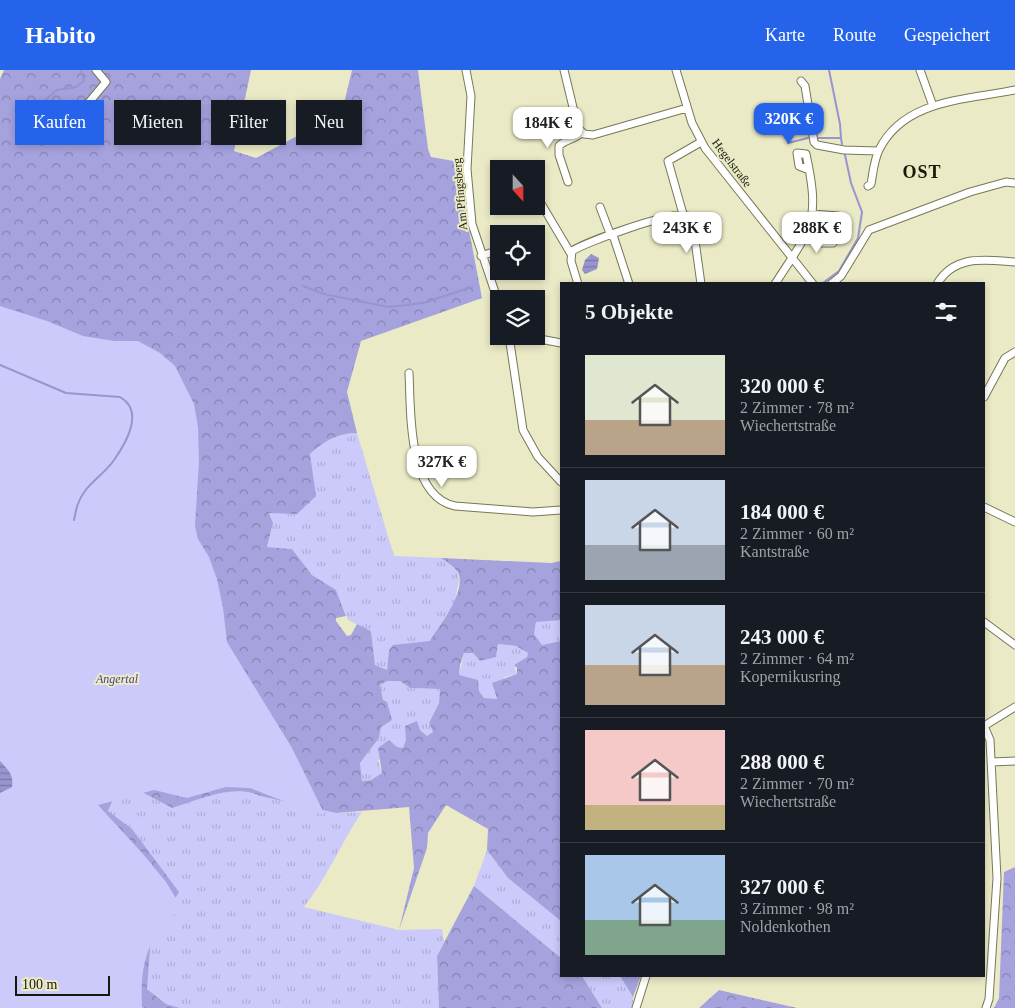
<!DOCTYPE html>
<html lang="de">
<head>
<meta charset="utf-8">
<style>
	:root { --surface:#171b24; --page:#242831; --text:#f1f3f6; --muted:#9ea1a6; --line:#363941; --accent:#2563eb }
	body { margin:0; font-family:Georgia,serif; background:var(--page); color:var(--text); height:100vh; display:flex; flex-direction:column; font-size:19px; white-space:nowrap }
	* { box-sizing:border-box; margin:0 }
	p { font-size:16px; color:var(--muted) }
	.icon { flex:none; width:28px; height:28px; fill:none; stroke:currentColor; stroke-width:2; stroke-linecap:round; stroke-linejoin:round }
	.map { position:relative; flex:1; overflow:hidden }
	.sheet { position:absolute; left:560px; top:212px; width:425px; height:695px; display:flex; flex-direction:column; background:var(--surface); border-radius:0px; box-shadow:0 2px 8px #0003 }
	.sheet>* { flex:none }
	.guide { position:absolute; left:15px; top:30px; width:470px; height:45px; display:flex; gap:10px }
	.needle { width:32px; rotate:159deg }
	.controls { position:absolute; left:490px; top:90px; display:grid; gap:10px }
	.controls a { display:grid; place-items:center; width:55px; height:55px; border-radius:0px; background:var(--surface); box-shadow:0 2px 8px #0003; font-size:25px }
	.scale { position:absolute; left:15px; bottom:12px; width:95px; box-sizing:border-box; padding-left:5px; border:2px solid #17170a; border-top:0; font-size:14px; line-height:18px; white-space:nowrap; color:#17170a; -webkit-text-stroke:4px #eaeac6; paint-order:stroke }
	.price { position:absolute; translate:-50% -42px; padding:0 11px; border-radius:10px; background:#fff; color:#222; font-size:16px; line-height:32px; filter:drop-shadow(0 1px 2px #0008) }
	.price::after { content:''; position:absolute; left:50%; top:30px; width:15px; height:11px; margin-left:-8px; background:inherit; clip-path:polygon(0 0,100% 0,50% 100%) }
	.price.on { background:var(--accent); color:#fff }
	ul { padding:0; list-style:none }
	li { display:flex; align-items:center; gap:15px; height:125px; padding:0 25px }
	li+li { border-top:1px solid var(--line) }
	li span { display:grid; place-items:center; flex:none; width:140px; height:100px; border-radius:0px; color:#555 }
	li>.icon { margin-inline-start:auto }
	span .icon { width:60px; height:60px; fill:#fffc; stroke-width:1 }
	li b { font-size:21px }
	h2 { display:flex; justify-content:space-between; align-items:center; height:60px; padding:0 25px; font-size:21px }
	.chip { padding:0 18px; border-radius:0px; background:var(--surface); box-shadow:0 2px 8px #0003; font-size:18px; line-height:45px }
	.chip.on { background:var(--accent); color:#fff }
	header { display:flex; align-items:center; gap:30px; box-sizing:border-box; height:70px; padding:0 25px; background:var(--accent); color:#fff }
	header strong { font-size:24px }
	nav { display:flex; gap:28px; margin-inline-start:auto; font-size:18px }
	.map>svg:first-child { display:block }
</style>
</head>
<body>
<header>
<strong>Habito</strong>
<nav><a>Karte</a><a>Route</a><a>Gespeichert</a></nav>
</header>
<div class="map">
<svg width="1015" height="938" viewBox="0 0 1015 938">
	<defs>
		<pattern id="grass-tufts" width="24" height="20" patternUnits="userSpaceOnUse" patternTransform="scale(1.25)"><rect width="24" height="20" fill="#cccafb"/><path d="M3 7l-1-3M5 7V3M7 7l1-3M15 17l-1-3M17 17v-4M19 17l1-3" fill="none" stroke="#aeadd6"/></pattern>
		<pattern id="forest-crowns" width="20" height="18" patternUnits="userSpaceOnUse" patternTransform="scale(1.25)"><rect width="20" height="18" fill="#a5a2de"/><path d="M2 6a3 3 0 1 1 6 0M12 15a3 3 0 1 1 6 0" fill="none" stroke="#8583b2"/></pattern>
		<pattern id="water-rules" width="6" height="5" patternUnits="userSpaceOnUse" patternTransform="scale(1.25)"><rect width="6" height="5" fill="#9794cf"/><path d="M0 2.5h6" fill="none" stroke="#7a78a6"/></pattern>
	</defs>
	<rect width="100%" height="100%" fill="#eaeac6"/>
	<path fill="url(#grass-tufts)" d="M357 363 394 486 441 488 457 501 459 510 455 531 430 572 393 575 389 580 387 600 375 595 371 561 348 550 336 520 312 505 292 479 267 477 273 453 269 443 315 426 310 384C326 370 336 364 357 363Z
		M557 549 561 550V571L542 575 534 564 536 552Z
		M498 574 516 576 528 583 527 587 514 595 517 604 505 607 494 620 497 630 484 628 479 621 459 605 464 583H473L480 591 496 586Z
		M387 611H400L410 618 440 619 439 633 429 653 433 662 427 666 420 660 406 670 403 678 397 677 378 690 382 703 371 710 362 711 360 693 379 668 383 630 380 615Z
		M119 716 138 720 172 738C199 730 234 713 260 726L336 743 362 742C341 773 327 808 304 837L399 860 442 859 444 872 437 886 439 938H180L166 934 147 919 151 868 108 741Z
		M487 780 508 808 561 850V888L474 816Z
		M582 906H620L633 927V938H602Z"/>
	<path fill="url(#forest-crowns)" fill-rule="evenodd" d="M4 0H251L234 81 256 88 342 42 352 0H418L428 79 431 87 465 93 468 155 482 228 361 271 347 322 357 363C336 364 326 370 310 384L316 426 297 444 269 443 273 453 267 477 292 479 312 505 336 520 346 546 336 548V551L347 566 351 565 357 554 371 561 375 595 387 600 389 580 393 575 430 571C439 556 469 519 457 501 453 496 446 492 441 488L551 493 561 491V550L536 552 534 564 542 575 561 571V851L508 808 487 780 488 759 446 735 428 763 427 778 399 860 414 798 409 737 336 743 260 726C234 713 199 730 172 738L138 720 119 716 108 741 132 759 179 822 151 868 147 919 166 934 180 938H0V9ZM498 574 516 576 528 583 527 587 514 595 517 598V604L492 613 497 629 484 628 479 621 478 610 459 605 460 595 464 583H473L480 591 496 587ZM387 611H400L410 618 440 619 439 633 429 653 433 662 427 666 420 660 417 651 405 656 406 670 403 678 397 677 389 670 378 678 382 703 371 710 362 711 360 693 379 668 381 657 392 650 387 632 383 630 380 615Z
		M1015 797V938H994L999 928 1004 802Z
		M474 816 561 888V906H582L602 938H439L437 886Z
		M620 906H641L633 927Z
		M719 920 797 938H798H699Z"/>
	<path fill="#cccafb" d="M0 236 47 251 83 266 114 271H138L160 283 175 296 194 334 198 357 199 392 195 456 198 469 209 487 217 509 223 538 227 572 292 678 325 745 301 738 250 718 226 717 187 728 154 720 98 735 143 784 166 812 182 838C147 866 140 893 142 937L145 938H0Z"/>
	<path fill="url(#water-rules)" d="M591 184 599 188 597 199 585 204 582 200 585 190Z
		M0 691C8 700 14 704 12 717L0 723Z"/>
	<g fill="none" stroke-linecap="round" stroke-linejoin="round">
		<path stroke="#9794cf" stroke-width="2" d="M39 35 57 20 76 17 84 11 81 0
			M818 68H841L840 54 829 0
			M841 68 842 74
			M788 73 808 68
			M823 213 839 201 858 168 862 142 851 113 845 85
			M303 216 324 224 389 237 423 233 472 217
			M0 295 66 323 120 327C145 341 126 373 114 390 106 402 93 410 85 421 78 430 76 439 74 450"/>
		<defs>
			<path id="minor" d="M466 0 471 26 467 99 472 154 499 234
				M564 0 578 58 584 64 593 65 687 38
				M676 0 692 53 705 78 813 214
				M920 0 933 36
				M801 11 805 16 814 72 817 75 844 80 878 81
				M42 71 80 43 106 12 96 0
				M568 112 559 85V76C565 69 575 70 582 62
				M868 116 871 114C873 103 874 90 879 80 904 29 967 30 1015 20
				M536 125 571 184
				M600 137 611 166
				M683 144 668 91 701 72
				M813 144 838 146
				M516 163V164
				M613 165 629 214
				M806 168 822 173H833
				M481 186 499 180
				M578 214 571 191 572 181C586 172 673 140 687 146L693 156 701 214
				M775 214C811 158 821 153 806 84L797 83 799 96 809 100
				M831 214 841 206 869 160 970 122 1006 112 1014 113
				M937 214C955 184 985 190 1015 192
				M509 266 523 360 538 387 561 412
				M524 266 561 273
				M409 303C411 341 407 426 455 436L533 442 561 440
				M984 327 1005 288 1015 282
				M984 437 1015 452
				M984 552 1015 575
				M984 656 990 670 997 808 989 929 986 938
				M984 656 1015 637
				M992 692 1015 691
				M636 938 646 906"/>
		</defs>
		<use href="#minor" stroke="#787757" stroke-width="9"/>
		<use href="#minor" stroke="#fff" stroke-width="7"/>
	</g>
	<g text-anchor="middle" stroke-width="4" stroke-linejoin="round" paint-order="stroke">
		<g font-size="12" fill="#17170a" stroke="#eaeac6">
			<text transform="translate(732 93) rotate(53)" y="4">Hegelstraße</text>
			<text transform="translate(460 124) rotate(-95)" y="4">Am Pfingsberg</text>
		</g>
		<g font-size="12" font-style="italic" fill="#4d438c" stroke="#eaeac6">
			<text x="117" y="613">Angertal</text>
		</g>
		<g font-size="18" font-weight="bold" letter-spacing="1" fill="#17170a" stroke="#eaeac6">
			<text x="922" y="108">OST</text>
		</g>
	</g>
</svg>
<div class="controls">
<a><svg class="needle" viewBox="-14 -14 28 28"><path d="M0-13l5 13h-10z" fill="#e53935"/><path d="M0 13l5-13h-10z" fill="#9ea1a6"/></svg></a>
<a><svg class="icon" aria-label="locate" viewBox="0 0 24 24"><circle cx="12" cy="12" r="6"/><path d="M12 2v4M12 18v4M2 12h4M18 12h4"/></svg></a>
<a><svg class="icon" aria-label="layers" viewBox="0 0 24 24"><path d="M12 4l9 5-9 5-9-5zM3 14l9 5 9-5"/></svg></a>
</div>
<div class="scale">100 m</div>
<b class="price on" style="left:789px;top:75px">320K €</b>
<b class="price" style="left:548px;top:79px">184K €</b>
<b class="price" style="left:687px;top:184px">243K €</b>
<b class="price" style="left:817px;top:184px">288K €</b>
<b class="price" style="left:442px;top:418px">327K €</b>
<div class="guide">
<a class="chip on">Kaufen</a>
<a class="chip">Mieten</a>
<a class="chip">Filter</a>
<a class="chip">Neu</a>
</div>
<section class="sheet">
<h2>5 Objekte<svg class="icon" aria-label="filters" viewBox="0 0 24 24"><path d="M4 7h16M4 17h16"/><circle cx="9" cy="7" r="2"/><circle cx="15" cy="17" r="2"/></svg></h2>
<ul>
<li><span style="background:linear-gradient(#dfe7d0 65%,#b9a48a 0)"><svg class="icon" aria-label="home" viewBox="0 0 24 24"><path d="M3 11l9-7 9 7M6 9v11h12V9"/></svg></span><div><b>320 000 €</b><p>2 Zimmer · 78 m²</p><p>Wiechertstraße</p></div></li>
<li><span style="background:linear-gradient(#c9d6e8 65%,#9aa5b1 0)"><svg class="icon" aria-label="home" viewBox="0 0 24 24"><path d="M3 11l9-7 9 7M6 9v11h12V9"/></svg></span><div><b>184 000 €</b><p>2 Zimmer · 60 m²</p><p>Kantstraße</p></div></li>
<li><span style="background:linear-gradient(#c9d6e8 60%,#b9a48a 0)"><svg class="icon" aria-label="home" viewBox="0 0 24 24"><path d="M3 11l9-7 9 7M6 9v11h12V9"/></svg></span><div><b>243 000 €</b><p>2 Zimmer · 64 m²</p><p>Kopernikusring</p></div></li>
<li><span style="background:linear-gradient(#f6c9c9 75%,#c2b280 0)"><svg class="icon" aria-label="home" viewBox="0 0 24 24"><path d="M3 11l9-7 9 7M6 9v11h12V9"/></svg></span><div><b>288 000 €</b><p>2 Zimmer · 70 m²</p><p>Wiechertstraße</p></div></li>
<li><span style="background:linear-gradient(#a9c7e8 65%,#7fa58c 0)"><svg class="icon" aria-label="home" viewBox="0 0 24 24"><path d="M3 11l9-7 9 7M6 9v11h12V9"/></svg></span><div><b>327 000 €</b><p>3 Zimmer · 98 m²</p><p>Noldenkothen</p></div></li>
</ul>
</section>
</div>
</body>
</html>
